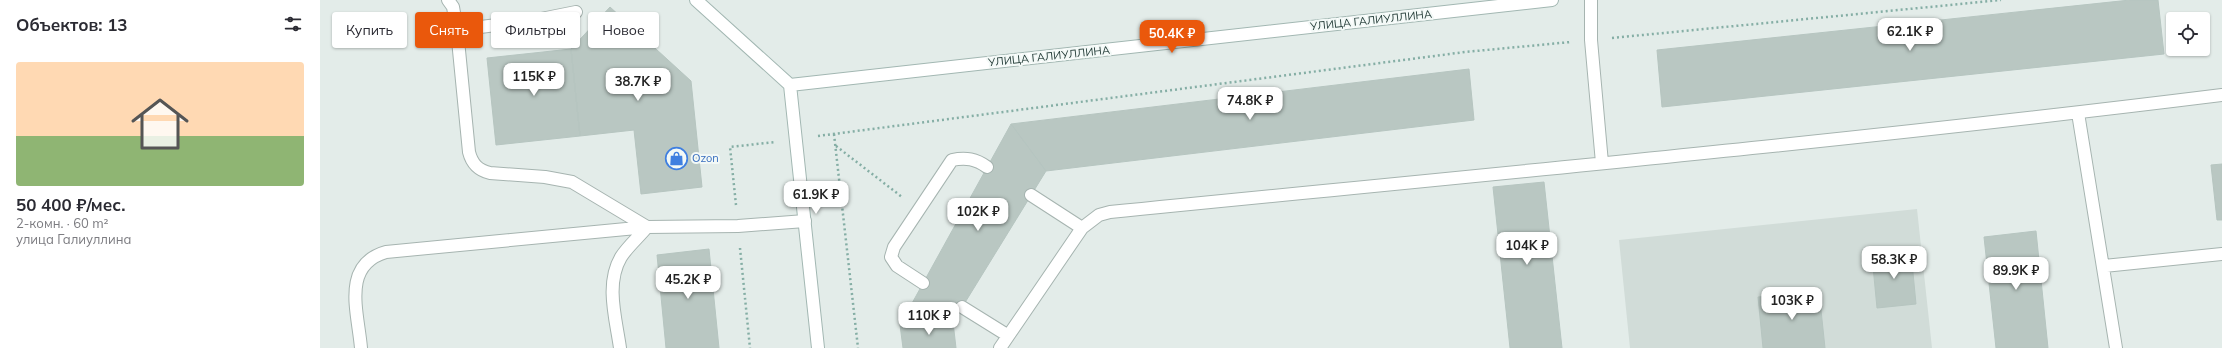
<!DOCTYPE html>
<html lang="ru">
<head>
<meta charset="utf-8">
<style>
	:root { --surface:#fff; --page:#f2f2f3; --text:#2b2b33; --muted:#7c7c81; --line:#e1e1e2; --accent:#ea580c }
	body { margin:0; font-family:Mulish,sans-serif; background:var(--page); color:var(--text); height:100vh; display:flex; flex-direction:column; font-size:15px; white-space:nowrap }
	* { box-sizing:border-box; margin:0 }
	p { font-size:13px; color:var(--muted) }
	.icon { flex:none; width:22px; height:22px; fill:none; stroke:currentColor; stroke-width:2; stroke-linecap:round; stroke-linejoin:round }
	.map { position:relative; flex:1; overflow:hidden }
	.side { display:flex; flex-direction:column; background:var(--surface); width:320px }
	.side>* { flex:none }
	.guide { position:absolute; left:12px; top:12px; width:380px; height:36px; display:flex; gap:8px }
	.controls { position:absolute; left:1846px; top:12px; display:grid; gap:8px }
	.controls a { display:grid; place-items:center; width:44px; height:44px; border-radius:4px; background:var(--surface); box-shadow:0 1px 3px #0004; font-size:20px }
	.price { position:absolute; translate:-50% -34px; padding:0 9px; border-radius:8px; background:#fff; color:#222; font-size:13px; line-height:26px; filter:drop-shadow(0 1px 2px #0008) }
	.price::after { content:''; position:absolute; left:50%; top:24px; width:12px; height:9px; margin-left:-6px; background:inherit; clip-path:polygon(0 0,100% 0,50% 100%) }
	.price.selected { background:var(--accent); color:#fff }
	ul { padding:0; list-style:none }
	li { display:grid; align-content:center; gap:8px; height:212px; padding:0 16px }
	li+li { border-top:1px solid var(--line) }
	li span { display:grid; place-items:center; height:124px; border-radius:4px; color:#555 }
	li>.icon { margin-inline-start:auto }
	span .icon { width:72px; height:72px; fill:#fffc; stroke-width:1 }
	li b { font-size:17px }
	h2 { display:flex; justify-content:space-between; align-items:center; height:48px; padding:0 16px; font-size:17px }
	.pill { padding:0 14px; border-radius:4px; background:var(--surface); box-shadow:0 1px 3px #0004; font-size:14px; line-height:36px }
	.pill.selected { background:var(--accent); color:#fff }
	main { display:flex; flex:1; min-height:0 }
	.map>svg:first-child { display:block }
</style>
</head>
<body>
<main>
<section class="side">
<h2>Объектов: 13<svg class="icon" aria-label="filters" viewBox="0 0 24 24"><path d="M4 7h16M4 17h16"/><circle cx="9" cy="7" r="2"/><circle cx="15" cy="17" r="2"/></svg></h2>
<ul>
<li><span style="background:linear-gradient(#ffd9b3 60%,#8fb573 0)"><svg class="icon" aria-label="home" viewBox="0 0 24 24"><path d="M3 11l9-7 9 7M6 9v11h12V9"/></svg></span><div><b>50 400 ₽/мес.</b><p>2-комн. · 60 m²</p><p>улица Галиуллина</p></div></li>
</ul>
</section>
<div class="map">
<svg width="1902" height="348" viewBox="0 0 1902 348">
	<rect width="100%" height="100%" fill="#e3ece9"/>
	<path fill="#d1dcd8" d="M1597 209 1612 348H1310L1299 240Z"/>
	<path fill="#b9c7c2" stroke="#b6c5c0" d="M1810 0H1838L1844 54 1342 107 1337 50Z
		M290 7 371 81 382 187 321 194 314 130 260 136 251 49Z
		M251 49 260 136 176 145 167 58Z
		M1149 69 1154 120 726 171 691 124Z
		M691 124 726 171 633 322 580 325Z
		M1902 164V220H1897L1891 165Z
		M1224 182 1242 348H1190L1173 187Z
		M1716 231 1728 348H1676L1664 237Z
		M389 249 399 348H346L337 255Z
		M1591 252 1596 304 1557 308 1552 256Z
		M1499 291 1505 348H1443L1438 297Z
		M633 322 636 348H583L580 325Z"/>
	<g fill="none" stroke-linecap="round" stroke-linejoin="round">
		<defs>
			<path id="lane" d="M128 0 133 7 137 30 149 152C152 164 158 170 170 173L225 177 252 182 327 227C319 237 308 246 301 257 285 284 296 319 300 348
				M1271 0V40L1282 163
				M137 30 216 20 256 12
				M1758 113 1796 348
				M711 195 762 228
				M1784 266 1902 254
				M603 283 577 266 571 257 574 247 632 160C646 157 656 159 667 167
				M642 307 687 335
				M41 348C38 312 21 265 66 252L327 227 418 226 485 221
				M680 348 762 228 779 215 790 212C1161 175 1532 141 1902 95"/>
			<path id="secondary" d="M376 0 470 85 1232 0
				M470 85 498 348"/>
		</defs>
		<use href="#lane" stroke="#a6b4b0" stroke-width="14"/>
		<use href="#secondary" stroke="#a2b7b2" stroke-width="14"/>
		<path stroke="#85aea5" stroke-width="2.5" stroke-dasharray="2 3" stroke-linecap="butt" d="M1292 38 1681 0
			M514 134 538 348
			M498 136 1145 52 1251 42
			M516 146 582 197
			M416 205 410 147 455 142
			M420 248 430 348"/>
		<use href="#lane" stroke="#fff" stroke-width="12"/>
		<use href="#secondary" stroke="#fff" stroke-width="12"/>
	</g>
	<defs>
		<symbol id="shop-ring" viewBox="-11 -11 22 22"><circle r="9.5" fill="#f3f9f7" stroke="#3f7fe0" stroke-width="1.5"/><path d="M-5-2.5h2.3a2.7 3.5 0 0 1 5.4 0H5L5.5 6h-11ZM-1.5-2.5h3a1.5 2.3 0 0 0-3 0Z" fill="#3f7fe0"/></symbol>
	</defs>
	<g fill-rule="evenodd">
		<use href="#shop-ring" x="344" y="146" width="25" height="25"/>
	</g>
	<g text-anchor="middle" stroke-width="4" stroke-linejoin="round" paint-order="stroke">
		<g font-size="11" fill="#243c38" stroke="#f3f9f7">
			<text transform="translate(1051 20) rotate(-6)" y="4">УЛИЦА ГАЛИУЛЛИНА</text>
			<text transform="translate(729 56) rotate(-6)" y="4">УЛИЦА ГАЛИУЛЛИНА</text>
		</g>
		<g font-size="11" fill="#366cbe" stroke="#f3f9f7" text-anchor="start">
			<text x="372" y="162">Ozon</text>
		</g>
	</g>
</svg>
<div class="controls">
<a><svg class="icon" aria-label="locate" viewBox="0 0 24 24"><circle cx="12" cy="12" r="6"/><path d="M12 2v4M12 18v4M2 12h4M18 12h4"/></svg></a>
</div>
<b class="price" style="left:1590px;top:52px">62.1K ₽</b>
<b class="price selected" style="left:852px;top:54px">50.4K ₽</b>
<b class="price" style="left:214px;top:97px">115K ₽</b>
<b class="price" style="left:318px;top:102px">38.7K ₽</b>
<b class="price" style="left:930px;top:121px">74.8K ₽</b>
<b class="price" style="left:496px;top:215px">61.9K ₽</b>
<b class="price" style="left:658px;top:232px">102K ₽</b>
<b class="price" style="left:1207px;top:266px">104K ₽</b>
<b class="price" style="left:1574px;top:280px">58.3K ₽</b>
<b class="price" style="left:1696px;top:291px">89.9K ₽</b>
<b class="price" style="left:368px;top:300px">45.2K ₽</b>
<b class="price" style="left:1472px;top:321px">103K ₽</b>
<b class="price" style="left:609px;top:336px">110K ₽</b>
<div class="guide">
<a class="pill">Купить</a>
<a class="pill selected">Снять</a>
<a class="pill">Фильтры</a>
<a class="pill">Новое</a>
</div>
</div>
</main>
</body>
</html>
